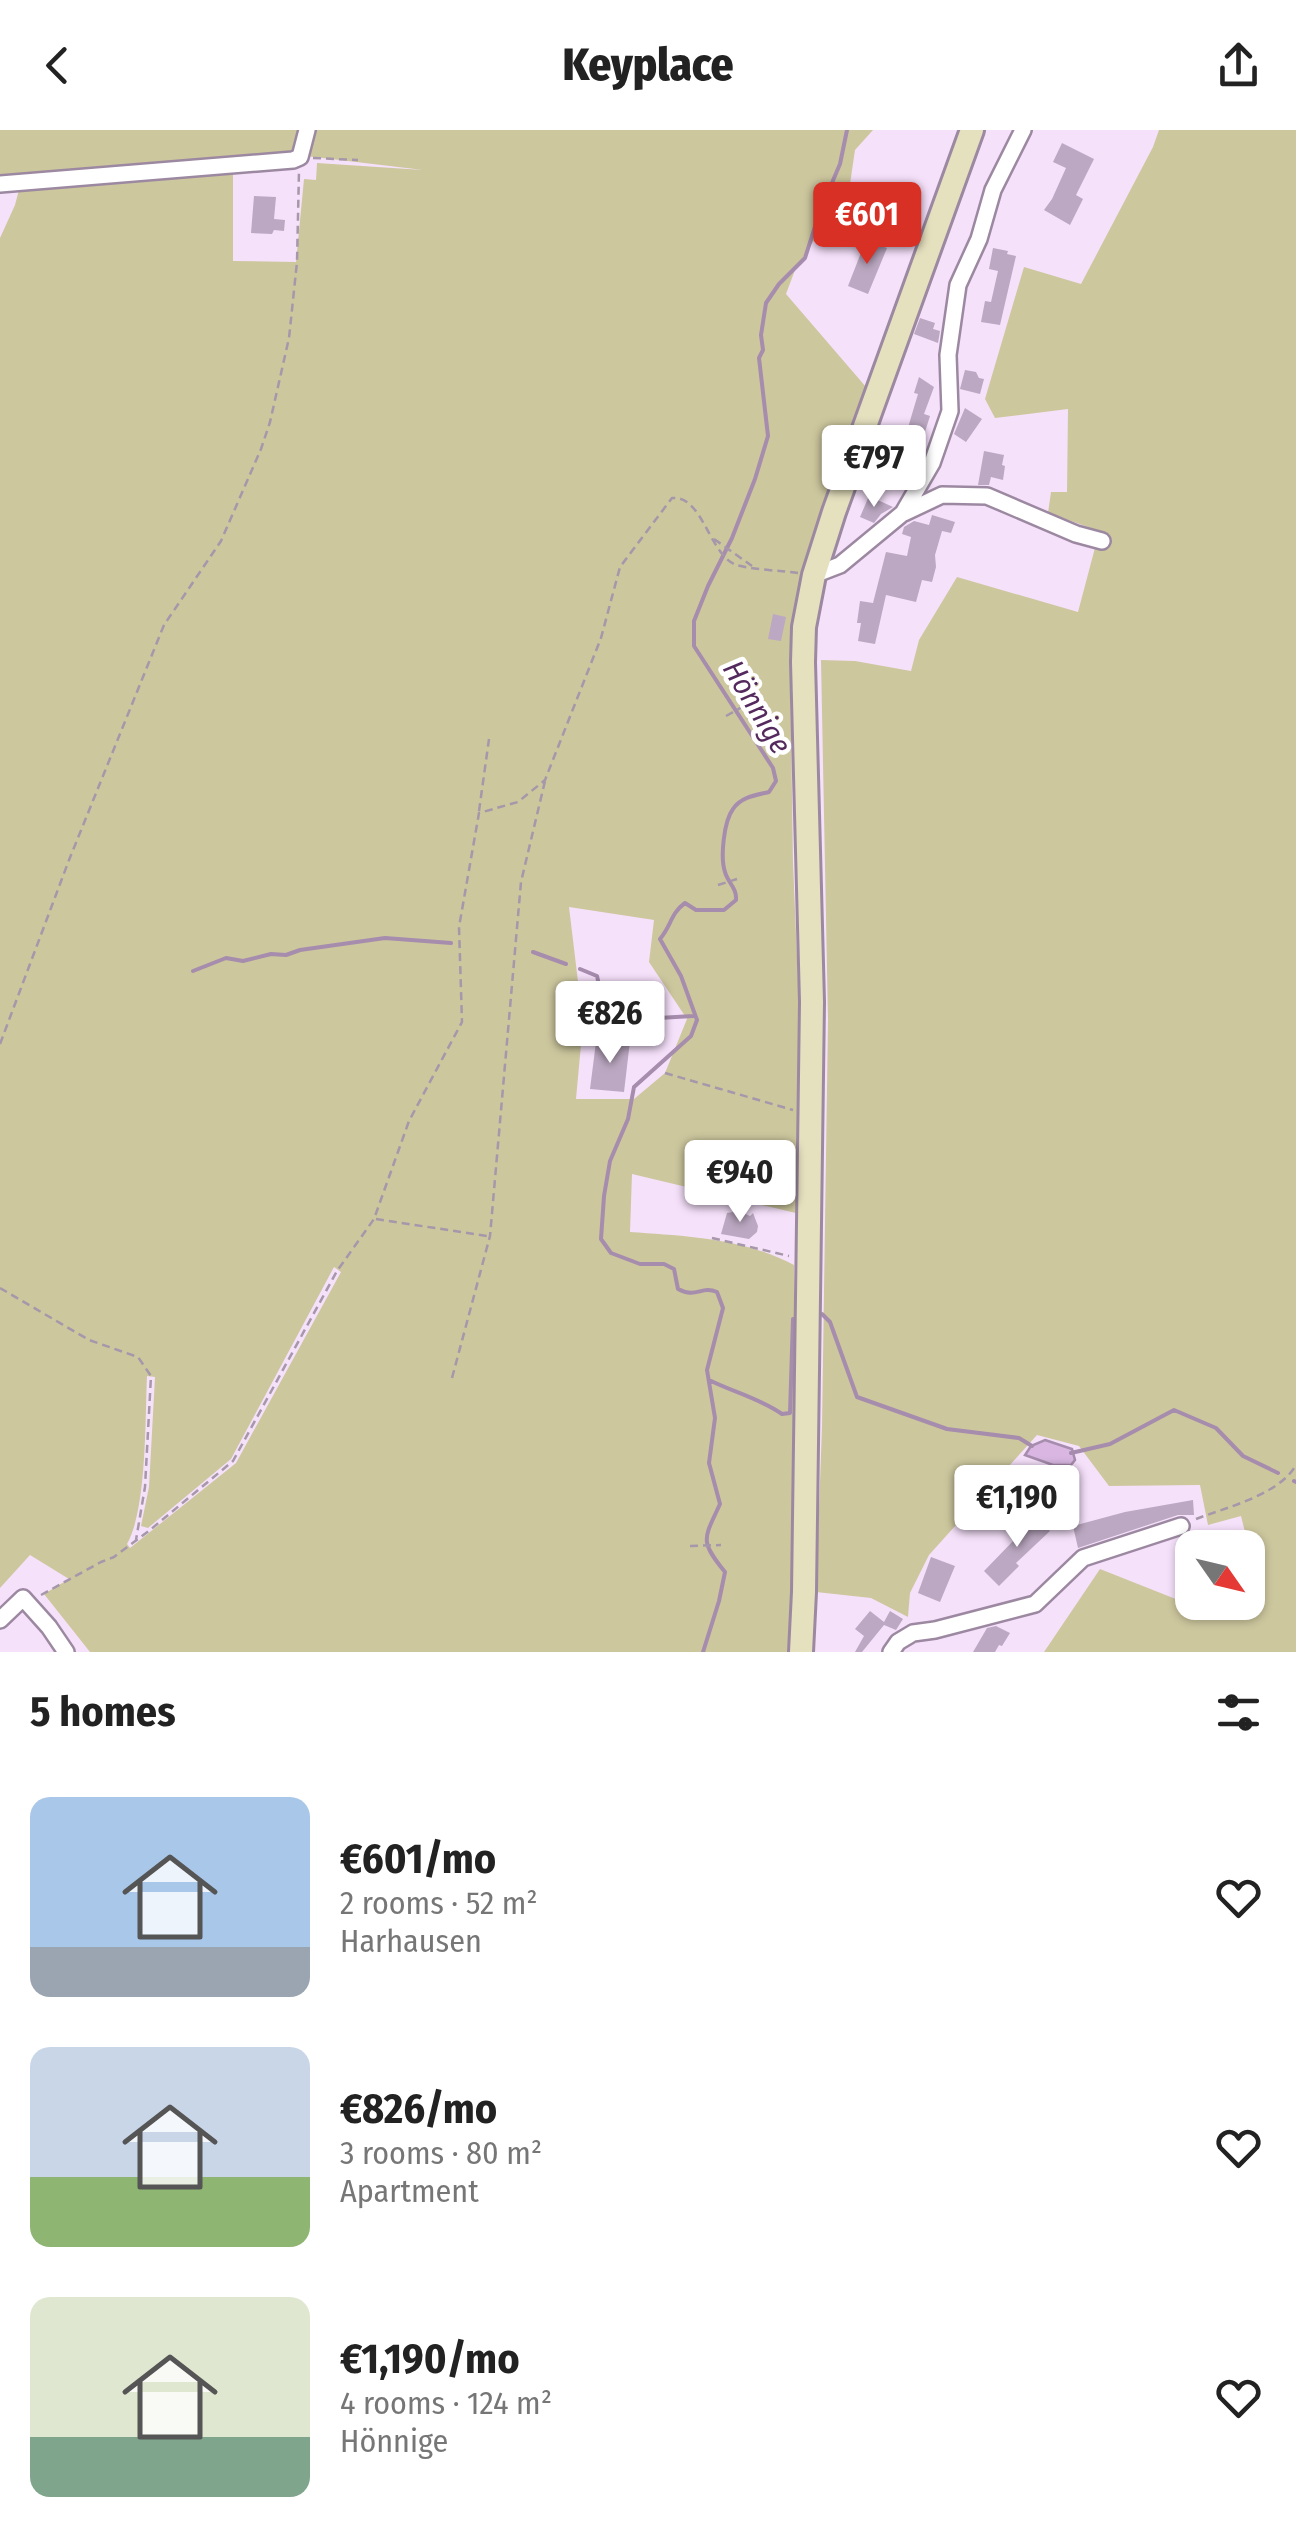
<!DOCTYPE html>
<html lang="en">
<head>
<meta charset="utf-8">
<style>
	:root { --surface:#fff; --page:#f2f2f2; --text:#222; --muted:#767676; --accent:#d93025 }
	body { margin:0; font-family:"Fira Sans Condensed",sans-serif; background:var(--page); color:var(--text); height:100vh; display:flex; flex-direction:column; font-size:38px; white-space:nowrap }
	* { box-sizing:border-box; margin:0 }
	p { font-size:32px; color:var(--muted) }
	.icon { flex:none; width:55px; height:55px; fill:none; stroke:currentColor; stroke-width:2; stroke-linecap:round; stroke-linejoin:round }
	.map { position:relative; height:1522px; overflow:hidden }
	.panel { display:flex; flex-direction:column; background:var(--surface); flex:1 }
	.panel>* { flex:none }
	.needle { width:65px; rotate:124deg }
	.controls { position:absolute; left:1175px; top:1400px; display:grid; gap:20px }
	.controls a { display:grid; place-items:center; width:90px; height:90px; border-radius:20px; background:var(--surface); box-shadow:0 2px 8px #0004; font-size:50px }
	.price { position:absolute; translate:-50% -85px; padding:0 22px; border-radius:10px; background:#fff; color:#222; font-size:32px; line-height:65px; filter:drop-shadow(0 2px 5px #0008) }
	.price::after { content:''; position:absolute; left:50%; top:60px; width:30px; height:22px; margin-left:-15px; background:inherit; clip-path:polygon(0 0,100% 0,50% 100%) }
	.price.active { background:var(--accent); color:#fff }
	ul { padding:0; list-style:none }
	li { display:flex; align-items:center; gap:30px; height:250px; padding:0 30px }
	li span { display:grid; place-items:center; flex:none; width:280px; height:200px; border-radius:20px; color:#555 }
	li>.icon { margin-inline-start:auto }
	span .icon { width:120px; height:120px; fill:#fffc; stroke-width:1 }
	li b { font-size:42px }
	h2 { display:flex; justify-content:space-between; align-items:center; height:120px; padding:0 30px; font-size:42px }
	header { display:flex; justify-content:space-between; align-items:center; height:130px; padding:0 30px; background:var(--surface); font-size:45px; font-weight:800 }
	.map>svg:first-child { display:block }
</style>
</head>
<body>
<header><svg class="icon" aria-label="back" viewBox="0 0 24 24"><path d="M15 5l-7 7 7 7"/></svg>Keyplace<svg class="icon" aria-label="share" viewBox="0 0 24 24"><path d="M12 15V3M7 8l5-5 5 5M5 13v7h14v-7"/></svg></header>
<div class="map">
<svg width="1296" height="1522" viewBox="0 0 1296 1522">
	<rect width="100%" height="100%" fill="#f6e1fb"/>
	<path fill="#cdc79e" fill-rule="evenodd" d="M0 0H304L294 20 277 26 0 50Z
		M310 0H873L855 20 850 54 795 140 786 164 866 257 803 451 790 531 793 732 801 923 798 1009 800 1084 632 1044 630 1102C686 1106 743 1108 794 1135L795 1445 791 1522H90L44 1464 69 1449 30 1425 0 1458V108L15 75 21 52 233 35V131L296 132 304 49 316 50 317 33 423 40 306 26ZM569 777 654 790 649 832 687 889 665 943 634 969H576L583 893ZM334 1137 341 1142 236 1333 130 1418 127 1414C147 1379 145 1289 147 1246L155 1247 149 1357 141 1396 148 1398 231 1329Z
		M1159 0H1296V1522H1044L1100 1439 1206 1481 1230 1473 1248 1472V1467L1260 1462 1241 1386 1208 1395 1200 1355 1109 1356 1079 1316 1037 1305 929 1425 910 1463 908 1487 871 1468 816 1462 822 1297 828 890 821 530 855 531 911 541 919 510 957 447 1078 482 1096 414 1091 398 1048 383 1051 362H1067L1068 279 995 288 985 269 1024 137 1081 154 1153 17Z"/>
	<path fill="#d9b7e2" stroke="#a68cad" stroke-width="2.5" d="M1045 1310 1072 1319 1075 1330 1071 1335H1053L1025 1325 1031 1316Z"/>
	<g fill="none" stroke-linecap="round" stroke-linejoin="round">
		<path stroke="#a68cad" stroke-width="4" d="M533 822 566 834
			M580 839 597 846 607 891 693 886
			M193 841 226 828 243 831 271 824 286 825 300 820 385 808 451 813
			M822 1184 830 1192 857 1267 947 1299 1019 1308 1032 1316
			M709 1250C733 1262 759 1268 782 1284L790 1283 793 1189
			M1071 1323 1110 1314 1174 1280 1216 1298 1243 1326 1278 1343
			M1294 1351 1296 1352
			M703 1522 719 1471 725 1442C699 1410 704 1409 720 1374L709 1333 715 1288 707 1240 723 1178 717 1162C701 1155 697 1169 678 1159L674 1139 664 1134H640L611 1123 601 1109 604 1066 610 1031 628 989 634 957 691 906 697 890 681 846 660 809C671 796 671 783 685 773L696 780H724L736 770C737 758 728 753 725 742 720 727 724 691 733 679 741 667 756 665 769 662L776 651 773 638 694 516V491L708 456 732 408 755 349 768 306 759 228 763 220 761 205 766 173 779 154 805 128 820 81 840 34 847 0"/>
	</g>
	<path fill="#bca8c2" d="M1062 13 1094 29 1076 65 1083 69 1070 95 1044 80 1052 69 1066 38 1053 32Z
		M254 66 276 67 274 89 285 90 284 101 274 100 272 104 251 103Z
		M866 110 887 118 868 164 848 156Z
		M993 118 1008 121 1007 124 1016 126 1000 195 981 192 985 171 991 172 998 141 989 139Z
		M920 188 935 193 933 199 940 201 938 213 914 204Z
		M965 240 976 242 979 248 984 249 980 264 960 259Z
		M919 247 934 257 924 284 930 286 913 340 909 339 905 352 882 345 884 341 867 336 870 326 885 331 888 322 892 323 894 319 901 321 918 264 914 263Z
		M965 278 982 289 966 312 954 304Z
		M984 321 1004 325 1002 335 1005 336 1003 350 991 347 989 355H978Z
		M869 366 893 377 881 384 874 393 860 387Z
		M932 385 955 392 951 403 942 401 935 425 936 437 932 452 922 450 916 472 886 465 875 514 858 511 861 493H857L860 471 873 473 886 422 907 426 911 407 902 404 904 397 914 391 929 395Z
		M773 484 786 487 781 511 768 509Z
		M599 910 630 911 624 962 590 959 596 912H599Z
		M739 1081 750 1086 753 1083 758 1096 757 1102 749 1109 721 1104 727 1083Z
		M1193 1370 1194 1385H1178L1078 1418 1073 1396 1125 1382Z
		M1034 1385 1050 1401 1016 1433 1019 1436 999 1456 984 1441 1016 1408 1013 1406Z
		M931 1427 955 1436 940 1472 918 1463Z
		M870 1481 884 1492 890 1481 903 1489 896 1500 884 1495 862 1522H855L864 1506 855 1499Z
		M996 1496 1010 1503 1002 1516 999 1515 995 1522H973L987 1498Z"/>
	<g fill="none" stroke-linecap="round" stroke-linejoin="round">
		<defs>
			<path id="minor" d="M0 54 293 30 300 27 307 0
				M904 383 942 365 987 366 1076 404 1102 411
				M814 445 840 435 903 383 932 333 950 281 948 225 958 155 979 109 993 60 1023 0
				M0 1490 23 1468 49 1497 66 1522
				M891 1522 898 1512 913 1503 935 1500 1035 1474 1083 1428 1181 1396"/>
			<path id="secondary" d="M801 1522 804 1462 812 872 803 532 804 497 814 445 834 382 972 0"/>
		</defs>
		<use href="#minor" stroke="#9c89a1" stroke-width="20"/>
		<use href="#secondary" stroke="#9c89a1" stroke-width="28"/>
		<path stroke="#a697aa" stroke-width="2.5" stroke-dasharray="8 5" stroke-linecap="butt" d="M313 28 358 30
			M714 409 752 436
			M726 586 742 577
			M479 681 489 609
			M718 755 737 749
			M0 914 69 730 164 495 221 411 261 319 270 292 289 208 297 132 299 41
			M665 943 793 980
			M376 1089 487 1106
			M712 1108 789 1126
			M0 1158 89 1210 138 1227 151 1246 145 1357 136 1410
			M452 1248 490 1106 521 752 545 651
			M1196 1389C1227 1377 1279 1365 1296 1335
			M690 1416 721 1415
			M41 1465 101 1432 114 1427 150 1400 233 1331 337 1141 374 1089 409 991 462 892 459 797 479 683 518 672 545 650 601 508 620 437 672 368C702 365 709 422 734 434 745 439 784 441 798 443"/>
		<use href="#minor" stroke="#fff" stroke-width="15"/>
		<use href="#secondary" stroke="#e5e0be" stroke-width="22"/>
	</g>
	<g text-anchor="middle" stroke-width="9" stroke-linejoin="round" paint-order="stroke">
		<g font-size="30" font-style="italic" fill="#542a5e" stroke="#fff">
			<text transform="translate(757 577) rotate(59)" y="10">Hönnige</text>
		</g>
	</g>
</svg>
<div class="controls">
<a><svg class="needle" viewBox="-14 -14 28 28"><path d="M0-13l5 13h-10z" fill="#e53935"/><path d="M0 13l5-13h-10z" fill="#767676"/></svg></a>
</div>
<b class="price active" style="left:867px;top:137px">€601</b>
<b class="price" style="left:874px;top:380px">€797</b>
<b class="price" style="left:610px;top:936px">€826</b>
<b class="price" style="left:740px;top:1095px">€940</b>
<b class="price" style="left:1017px;top:1420px">€1,190</b>
</div>
<section class="panel">
<h2>5 homes<svg class="icon" aria-label="filters" viewBox="0 0 24 24"><path d="M4 7h16M4 17h16"/><circle cx="9" cy="7" r="2"/><circle cx="15" cy="17" r="2"/></svg></h2>
<ul>
<li><span style="background:linear-gradient(#a9c7e8 75%,#9aa5b1 0)"><svg class="icon" aria-label="home" viewBox="0 0 24 24"><path d="M3 11l9-7 9 7M6 9v11h12V9"/></svg></span><div><b>€601/mo</b><p>2 rooms · 52 m²</p><p>Harhausen</p></div><svg class="icon" aria-label="heart" viewBox="0 0 24 24"><path d="M12 20l-8-8c-3-5 5-10 8-4 3-6 11-1 8 4z"/></svg></li>
<li><span style="background:linear-gradient(#c9d6e8 65%,#8fb573 0)"><svg class="icon" aria-label="home" viewBox="0 0 24 24"><path d="M3 11l9-7 9 7M6 9v11h12V9"/></svg></span><div><b>€826/mo</b><p>3 rooms · 80 m²</p><p>Apartment</p></div><svg class="icon" aria-label="heart" viewBox="0 0 24 24"><path d="M12 20l-8-8c-3-5 5-10 8-4 3-6 11-1 8 4z"/></svg></li>
<li><span style="background:linear-gradient(#dfe7d0 70%,#7fa58c 0)"><svg class="icon" aria-label="home" viewBox="0 0 24 24"><path d="M3 11l9-7 9 7M6 9v11h12V9"/></svg></span><div><b>€1,190/mo</b><p>4 rooms · 124 m²</p><p>Hönnige</p></div><svg class="icon" aria-label="heart" viewBox="0 0 24 24"><path d="M12 20l-8-8c-3-5 5-10 8-4 3-6 11-1 8 4z"/></svg></li>
</ul>
</section>
</body>
</html>
